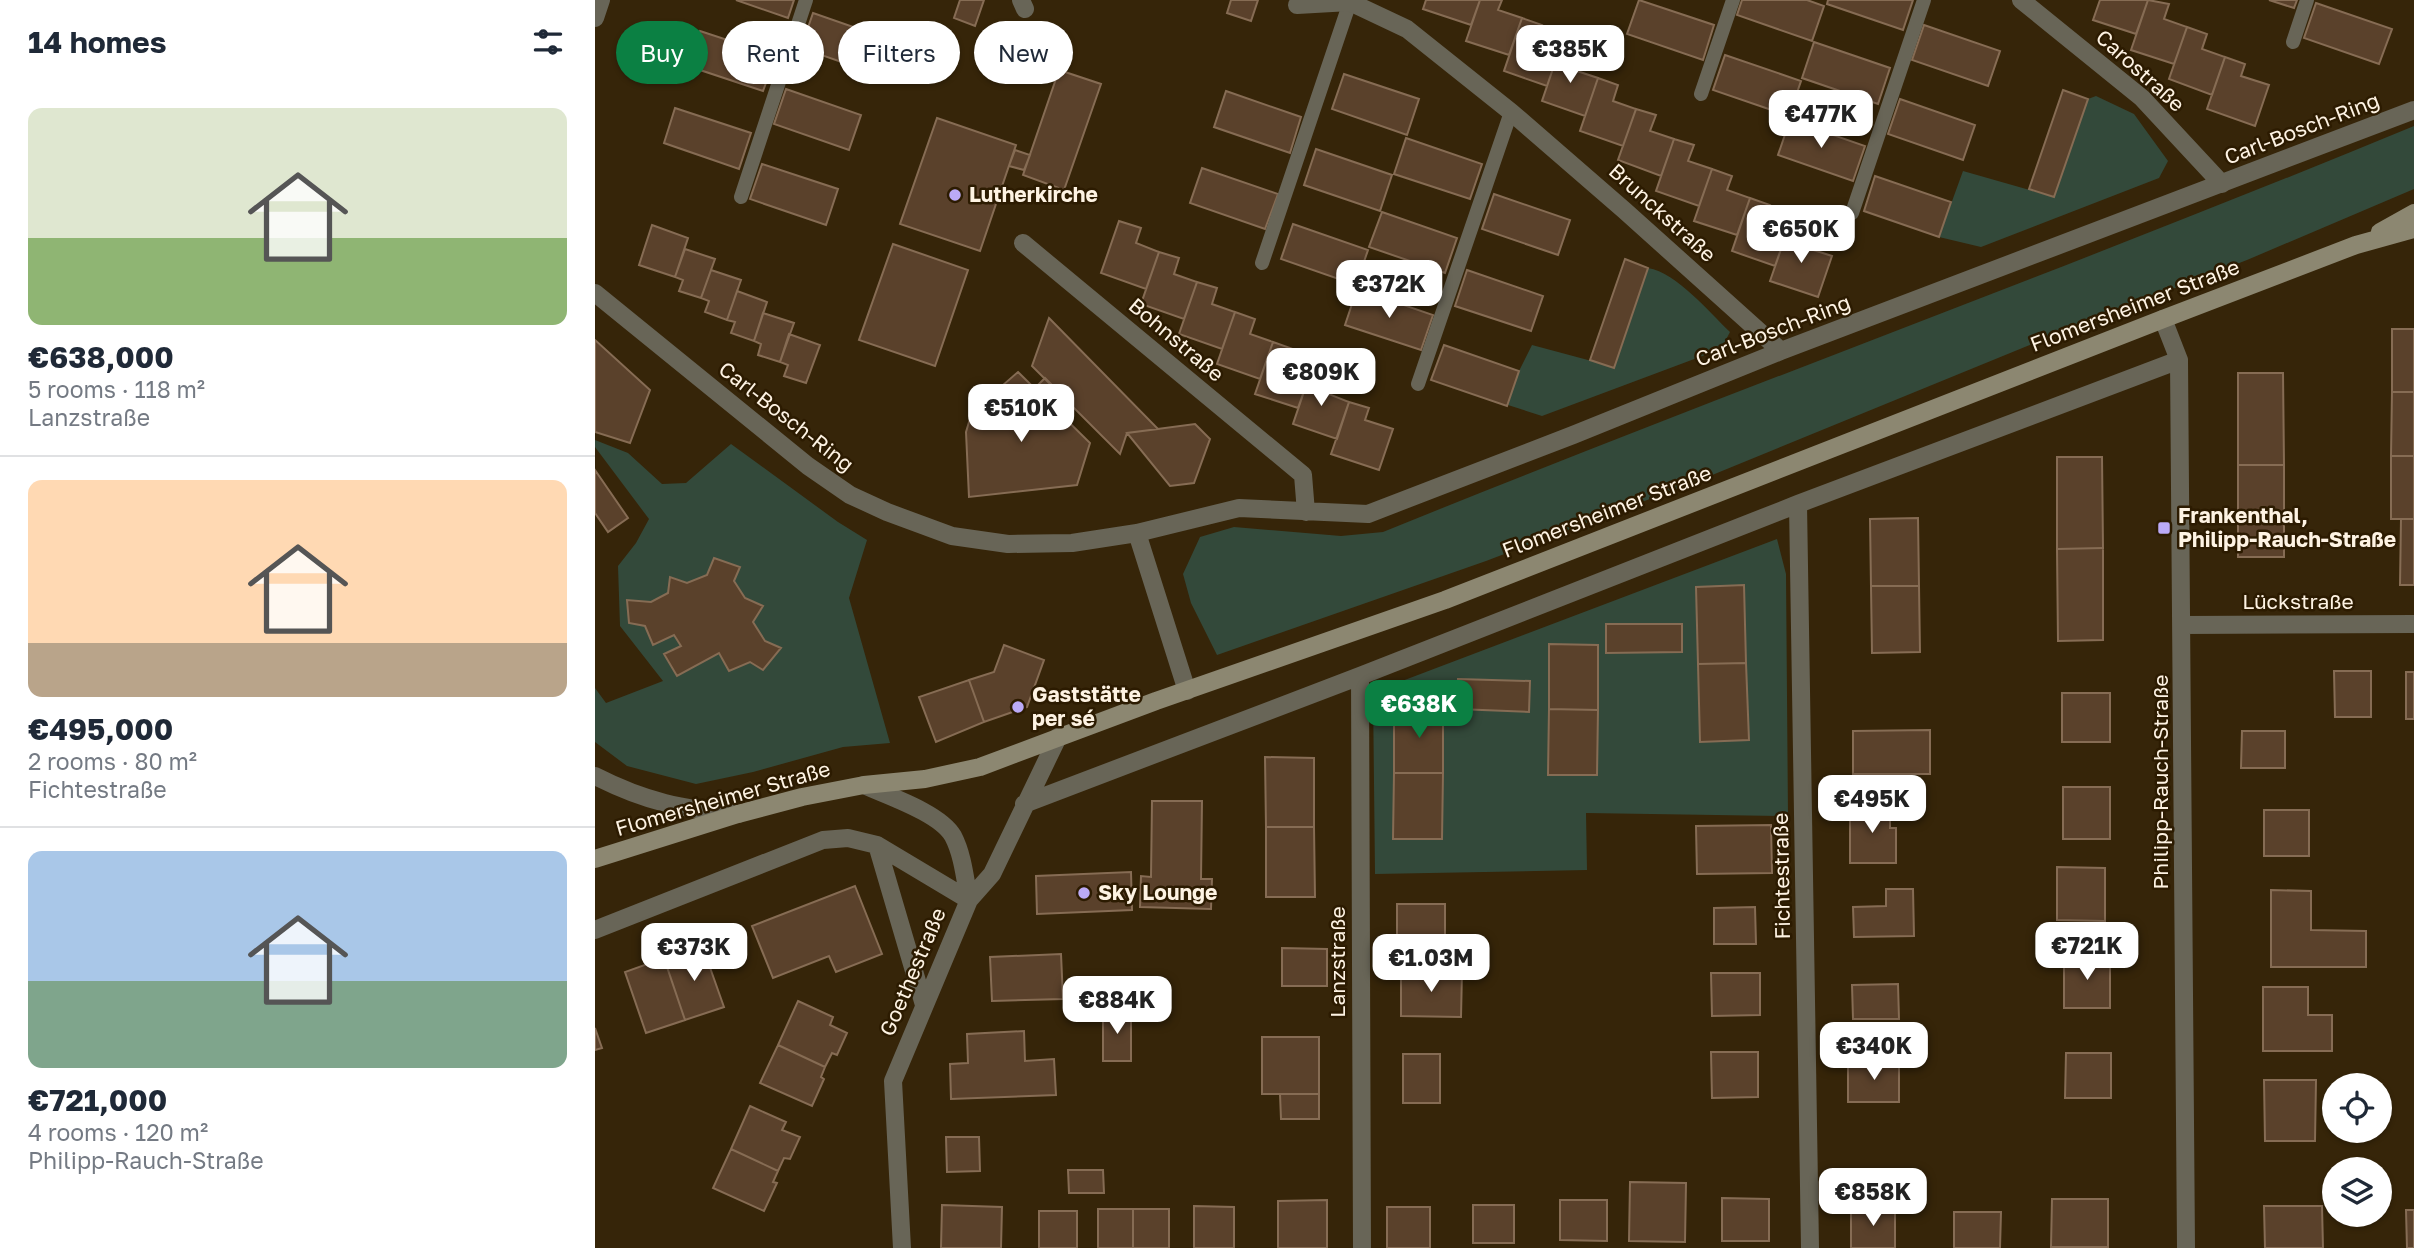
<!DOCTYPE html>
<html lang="en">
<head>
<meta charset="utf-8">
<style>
	:root { --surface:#fff; --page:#f2f2f3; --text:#1f2937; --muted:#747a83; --line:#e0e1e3; --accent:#0b8043 }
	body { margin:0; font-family:"Golos Text",sans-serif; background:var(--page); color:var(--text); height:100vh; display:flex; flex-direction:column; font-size:26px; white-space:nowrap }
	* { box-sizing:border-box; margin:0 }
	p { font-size:23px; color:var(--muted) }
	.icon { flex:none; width:38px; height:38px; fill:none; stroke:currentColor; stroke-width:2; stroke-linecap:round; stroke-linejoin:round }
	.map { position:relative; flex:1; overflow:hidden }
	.sheet { display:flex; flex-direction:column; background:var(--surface); width:595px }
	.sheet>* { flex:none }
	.hud { position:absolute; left:21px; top:21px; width:665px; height:63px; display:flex; gap:14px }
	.controls { position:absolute; left:1727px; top:1073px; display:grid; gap:14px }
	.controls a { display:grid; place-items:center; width:70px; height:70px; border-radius:50%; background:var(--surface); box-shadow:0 2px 5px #0004; font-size:35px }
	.price { position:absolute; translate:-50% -60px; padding:0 16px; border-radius:14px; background:#fff; color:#222; font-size:23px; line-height:46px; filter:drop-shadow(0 2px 4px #0008) }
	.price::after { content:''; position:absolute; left:50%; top:42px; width:21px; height:16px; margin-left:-10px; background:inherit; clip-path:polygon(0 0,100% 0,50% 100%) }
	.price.on { background:var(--accent); color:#fff }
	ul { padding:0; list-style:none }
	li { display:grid; align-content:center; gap:14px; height:371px; padding:0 28px }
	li+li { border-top:2px solid var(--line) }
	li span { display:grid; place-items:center; height:217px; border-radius:14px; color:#555 }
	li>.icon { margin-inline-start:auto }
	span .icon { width:126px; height:126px; fill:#fffc; stroke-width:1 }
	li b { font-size:30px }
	h2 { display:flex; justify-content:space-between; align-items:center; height:84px; padding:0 28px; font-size:30px }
	.chip { padding:0 24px; border-radius:32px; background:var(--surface); box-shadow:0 2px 5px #0004; font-size:24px; line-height:63px }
	.chip.on { background:var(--accent); color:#fff }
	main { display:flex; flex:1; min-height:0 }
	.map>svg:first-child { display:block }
</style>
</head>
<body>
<main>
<section class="sheet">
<h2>14 homes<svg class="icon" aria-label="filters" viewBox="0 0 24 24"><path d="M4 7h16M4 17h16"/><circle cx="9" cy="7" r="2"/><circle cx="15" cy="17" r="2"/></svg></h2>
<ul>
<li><span style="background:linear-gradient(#dfe7d0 60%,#8fb573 0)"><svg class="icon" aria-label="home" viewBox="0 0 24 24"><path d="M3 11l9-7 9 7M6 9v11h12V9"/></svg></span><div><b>€638,000</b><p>5 rooms · 118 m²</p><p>Lanzstraße</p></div></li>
<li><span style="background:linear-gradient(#ffd9b3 75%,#b9a48a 0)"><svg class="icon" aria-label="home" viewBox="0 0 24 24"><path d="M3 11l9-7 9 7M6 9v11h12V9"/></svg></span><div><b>€495,000</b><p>2 rooms · 80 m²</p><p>Fichtestraße</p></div></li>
<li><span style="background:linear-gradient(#a9c7e8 60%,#7fa58c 0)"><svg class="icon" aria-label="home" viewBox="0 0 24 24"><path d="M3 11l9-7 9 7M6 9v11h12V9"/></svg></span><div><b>€721,000</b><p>4 rooms · 120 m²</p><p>Philipp-Rauch-Straße</p></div></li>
</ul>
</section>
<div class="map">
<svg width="1819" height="1248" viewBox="0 0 1819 1248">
	<rect width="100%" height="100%" fill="#362509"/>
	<path fill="#33493a" d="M1501 96 1539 114 1573 161 1564 178 1386 247 1344 237 1368 171 1459 197 1493 99Z
		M1819 126V189L1652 260 1469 331 1105 480 891 561 622 655 596 603 588 574 605 537 639 527 746 536 788 532C1130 393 1478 267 1819 126Z
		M1053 268C1082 273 1114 312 1135 332L1126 349 947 416 913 405 924 371 937 345 1019 367Z
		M0 440 33 453 67 484 91 483 136 444 243 522 272 540 254 598 295 743 248 747 158 772 101 784 32 766 0 742V688L11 703 68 681 25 626 23 566 41 543 54 519 0 447Z
		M1182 539 1191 574 1193 816 991 813 992 870 780 874 778 692Z"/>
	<path fill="#5a412b" stroke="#866c54" stroke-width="2" d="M141 0H199L193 18Z
		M365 0H389L380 26 359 18Z
		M636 0H663L656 21 632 13Z
		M831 0H885L876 25 828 9Z
		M885 0H907L903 10 927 18 914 55 871 41Z
		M1044 0 1119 25 1108 60 1032 34Z
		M1147 0H1212L1229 6 1217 41 1142 15Z
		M1233 0H1318L1308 30 1232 4Z
		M1505 0H1553L1541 34 1498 20Z
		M1553 0 1574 4 1569 19 1592 27 1579 64 1536 50Z
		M1674 0H1702L1699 8Z
		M1721 3 1797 29 1784 64 1709 38Z
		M218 13 293 39 281 74 206 48Z
		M927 18 947 25 941 40 965 48 952 86 909 71Z
		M1329 25 1405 51 1393 86 1317 60Z
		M1592 27 1612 34 1607 49 1630 57 1617 95 1574 79Z
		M105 31 181 56 168 91 93 66Z
		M1219 42 1295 68 1283 104 1207 78Z
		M965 48 984 55 979 70 1003 78 990 116 947 101Z
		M1130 55 1206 81 1194 116 1118 90Z
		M1630 57 1650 64 1646 76 1674 85 1660 126 1612 109Z
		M464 70 506 84 469 190 428 175Z
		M749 74 824 99 812 135 737 109Z
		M1003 78 1023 85 1018 101 1041 109 1028 146 985 131Z
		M191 89 266 115 254 150 179 124Z
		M1468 90 1493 99 1459 197 1434 189Z
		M631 91 706 117 695 153 619 127Z
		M1305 99 1380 125 1368 160 1293 134Z
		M80 108 156 133 144 169 69 143Z
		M1041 109 1061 115 1055 131 1079 139 1066 176 1023 160Z
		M342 118 421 145 385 251 305 224Z
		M1195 120 1270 146 1258 181 1183 155Z
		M811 138 887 164 875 199 799 174Z
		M1079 139 1099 145 1093 161 1117 169 1104 206 1061 191Z
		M721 149 797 175 785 211 709 185Z
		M420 150 435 155 429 170 414 166Z
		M167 164 243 189 231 225 155 199Z
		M607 168 683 194 670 229 595 203Z
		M1117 169 1137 176 1132 190 1155 198 1142 235 1099 221Z
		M1280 176 1356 202 1344 237 1269 211Z
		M899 194 975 220 963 255 887 229Z
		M1155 198 1175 205 1170 220 1193 229 1180 266 1137 251Z
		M787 212 862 238 850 273 774 247Z
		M524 221 546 228 541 243 564 252 551 289 506 273Z
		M698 224 773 250 761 285 686 259Z
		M57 225 93 238 80 277 44 265Z
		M1193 229 1213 235 1209 247 1237 256 1223 297 1175 281Z
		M298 244 373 270 340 366 264 340Z
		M90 249 120 259 106 298 84 291 88 280 80 277Z
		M564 252 584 258 579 274 602 282 589 319 546 304Z
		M1030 259 1053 268 1019 368 995 360Z
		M116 270 146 280 132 320 110 312 114 301 106 298Z
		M872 270 948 296 936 331 860 306Z
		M602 282 622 288 617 304 640 312 627 349 584 334Z
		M762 289 838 315 826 350 750 325Z
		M142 291 172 302 159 341 136 333 140 322 132 320Z
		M640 312 660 319 655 334 678 342 665 379 622 364Z
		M168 313 199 323 185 362 163 355 166 344 159 341Z
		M454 318 563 429 532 433 525 454 437 366Z
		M1797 329H1819V392H1797Z
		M194 334 225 345 211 383 189 376 193 365 185 362Z
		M0 340 55 390 35 443 0 432Z
		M678 342 698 349 693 363 716 371 703 408 660 394Z
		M849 345 924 371 912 406 836 380Z
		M716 371 736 378 731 393 754 402 742 439 698 424Z
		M423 372 495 443 482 485 374 497 371 432 377 412Z
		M1643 373H1688L1689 465H1643Z
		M450 378 465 393 455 403 440 388Z
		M1797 392H1819V456H1796Z
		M754 402 774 408 770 420 798 429 784 470 736 454Z
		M600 424 615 439 599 483 575 486 532 433Z
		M1796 456H1819V519H1796Z
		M1462 457H1507L1508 548 1462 549Z
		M1643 465H1689V557H1643Z
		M0 470 33 518 13 532 0 513Z
		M1323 518 1324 586H1276L1275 519Z
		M1806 519H1819V585H1805Z
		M1508 548V640L1463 641 1462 549Z
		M119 558 145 567 139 581 150 598 168 606 158 622 170 641 186 648 168 670 155 662 134 671 124 653 82 676 69 654 86 646 79 635 58 645 50 626 34 623 32 600 56 602 73 593 75 577 92 583 112 575Z
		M1149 585 1151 663 1103 664 1101 587Z
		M1276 586H1324L1325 652 1277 653Z
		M1011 624H1087V652L1011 653Z
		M954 644 1003 645V710L954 709Z
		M409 645 449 660 432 707 389 722 374 680 399 672Z
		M1151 663 1154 740 1105 742 1103 664Z
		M1739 671H1776V717H1740Z
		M1811 672H1819V719H1811Z
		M863 679 935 681 934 712 863 709Z
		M374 680 389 722 341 742 324 697Z
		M1467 693H1515V742H1467Z
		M799 708H848V773H799Z
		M954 709 1003 710 1002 775H953Z
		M1335 730V774H1258V731Z
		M1647 731H1690V768H1646Z
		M670 757 719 758V827H671Z
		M799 773H848L847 839H798Z
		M1468 787H1515V839H1468Z
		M557 801H607L606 879H617L616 909 545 907 546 876 556 877Z
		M1255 806H1295V828H1301V863H1255Z
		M1669 810H1714V856H1669Z
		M1176 825 1177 873 1102 874 1101 826Z
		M671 827H719L720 897H671Z
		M1462 867 1510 868V921L1462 920Z
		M536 872 537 910 442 914 441 876Z
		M260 886 287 954 241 972 234 956 178 978 157 926Z
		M1291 889H1318L1319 936 1259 937 1258 907 1291 906Z
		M1676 890 1716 891V930L1771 931V967H1676Z
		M802 904H850V945H802Z
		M1160 907 1161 944H1119V908Z
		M107 945 129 1007 90 1020 69 958Z
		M687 948 732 949V986H687Z
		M466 954 468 999 397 1001 395 957Z
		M1469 956H1515V1008H1469Z
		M69 958 90 1020 51 1033 30 972Z
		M806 971H867L866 1017 806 1016Z
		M1116 973H1165V1015L1117 1016Z
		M1303 984 1304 1019H1258L1257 985Z
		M1668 987H1713V1015H1737V1051H1668Z
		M203 1001 238 1017 235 1025 252 1033 242 1055 237 1053 230 1067 183 1045Z
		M508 1010 536 1011V1061H508Z
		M0 1028 7 1048 0 1050Z
		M429 1031 430 1061 459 1059 461 1095 356 1099 355 1064 373 1063 372 1034Z
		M667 1037H724V1094H667Z
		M183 1045 230 1067 226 1077 229 1079 217 1106 165 1083Z
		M1116 1052H1163V1097L1117 1098Z
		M1471 1053H1516V1098H1470Z
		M808 1054H845V1103H808Z
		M1304 1061V1102H1253V1062Z
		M1669 1080H1721L1720 1141H1670Z
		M685 1094H724V1119H686Z
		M155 1106 191 1122 187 1130 205 1137 195 1159 189 1158 183 1171 136 1149Z
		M351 1137H384L385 1171 352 1172Z
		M136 1149 183 1171 178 1182 182 1183 169 1211 118 1188Z
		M473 1170H508L509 1193H474Z
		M1035 1182 1091 1183 1090 1242 1034 1241Z
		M1127 1198 1174 1199V1241H1127Z
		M1457 1199H1513V1247H1456Z
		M732 1200V1248H683V1201Z
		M965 1200H1012V1241L965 1240Z
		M347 1205 407 1207 406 1248H346Z
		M878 1205H919V1243H878Z
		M599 1206 639 1207V1248H599Z
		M1669 1206H1727L1728 1248H1670Z
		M792 1207H835V1248H792Z
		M1256 1207 1300 1208V1248H1256Z
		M503 1209H538V1248H503Z
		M538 1209H574V1248H538Z
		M1811 1210H1819V1248H1812Z
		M444 1211H482V1248H444Z
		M1359 1212H1406L1405 1248H1359Z"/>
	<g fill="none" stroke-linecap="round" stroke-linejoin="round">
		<path stroke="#686557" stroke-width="14" d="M1698 42 1712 0
			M1106 94 1138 0
			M146 197 211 0
			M1257 213 1329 0
			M667 263 755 2
			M823 384 916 112"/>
		<path stroke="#686557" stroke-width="18" d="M426 0 430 9
			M1426 0 1547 98 1627 184
			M702 5 755 2 812 29 916 112 1029 210 1186 351
			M0 18 6 0
			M428 243 708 475 711 512
			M0 293 213 466 255 495 292 512 357 536 413 544 477 543 542 533 644 508 773 514 978 435 1186 351 1819 110
			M1568 319 1584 360 1591 1248
			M1203 504 1215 1248
			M542 533 592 691
			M1587 625 1819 624
			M765 676 767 1248
			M0 776C51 802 87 809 143 814
			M269 785C293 796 345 813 358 836 368 855 370 879 374 900
			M429 804 765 676 1203 504 1584 360
			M282 845 374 900
			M0 930 228 840 253 838 282 845 329 1005
			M307 1248 298 1081 374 900 397 874 463 737"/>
		<path stroke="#8c8771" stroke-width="18" d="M1785 232 1819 213
			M0 859 143 814 207 797 269 785 330 779 385 767 561 701 850 600 1568 319 1761 245 1819 229"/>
	</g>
	<g fill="#bbaaf6" stroke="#2c1b01" stroke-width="2.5">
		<circle cx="360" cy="195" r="7"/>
		<rect x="1562" y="521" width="14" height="14" rx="3.5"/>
		<circle cx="423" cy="707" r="7"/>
		<circle cx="489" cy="893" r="7"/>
	</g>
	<g text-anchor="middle" stroke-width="5" stroke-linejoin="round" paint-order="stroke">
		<g font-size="21" fill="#fef3e3" stroke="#2c1b01">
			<text transform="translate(1545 71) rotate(42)" y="7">Carostraße</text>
			<text transform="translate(1707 129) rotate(-21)" y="7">Carl-Bosch-Ring</text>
			<text transform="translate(1067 213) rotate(42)" y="7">Brunckstraße</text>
			<text transform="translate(1540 306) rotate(-21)" y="7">Flomersheimer Straße</text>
			<text transform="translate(1178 331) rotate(-21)" y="7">Carl-Bosch-Ring</text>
			<text transform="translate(581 340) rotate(40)" y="7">Bohnstraße</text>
			<text transform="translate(191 417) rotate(38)" y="7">Carl-Bosch-Ring</text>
			<text transform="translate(1012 512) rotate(-21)" y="7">Flomersheimer Straße</text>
			<text x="1703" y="609">Lückstraße</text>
			<text transform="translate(1566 782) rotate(-90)" y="7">Philipp-Rauch-Straße</text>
			<text transform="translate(128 799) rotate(-16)" y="7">Flomersheimer Straße</text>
			<text transform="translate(1187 876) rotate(-91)" y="7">Fichtestraße</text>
			<text transform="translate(743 962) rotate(-90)" y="7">Lanzstraße</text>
			<text transform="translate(318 972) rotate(-67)" y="7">Goethestraße</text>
		</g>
		<g font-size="21" font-weight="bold" fill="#fef3e3" stroke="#2c1b01" text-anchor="start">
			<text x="374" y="202">Lutherkirche</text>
			<text x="1583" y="523">Frankenthal,<tspan x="1583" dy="24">Philipp-Rauch-Straße</tspan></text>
			<text x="437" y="702">Gaststätte<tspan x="437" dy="24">per sé</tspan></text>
			<text x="503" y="900">Sky Lounge</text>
		</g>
	</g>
</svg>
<div class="controls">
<a><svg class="icon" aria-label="locate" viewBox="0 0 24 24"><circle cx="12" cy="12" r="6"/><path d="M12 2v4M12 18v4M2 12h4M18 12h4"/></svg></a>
<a><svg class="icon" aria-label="layers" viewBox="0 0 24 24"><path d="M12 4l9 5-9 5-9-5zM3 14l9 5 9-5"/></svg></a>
</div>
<b class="price" style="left:975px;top:85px">€385K</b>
<b class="price" style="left:1226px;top:150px">€477K</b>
<b class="price" style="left:1206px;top:265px">€650K</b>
<b class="price" style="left:794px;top:320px">€372K</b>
<b class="price" style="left:726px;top:408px">€809K</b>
<b class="price" style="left:426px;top:444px">€510K</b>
<b class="price on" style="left:824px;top:740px">€638K</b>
<b class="price" style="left:1277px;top:835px">€495K</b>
<b class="price" style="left:1492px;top:982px">€721K</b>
<b class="price" style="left:99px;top:983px">€373K</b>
<b class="price" style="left:836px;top:994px">€1.03M</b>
<b class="price" style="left:522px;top:1036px">€884K</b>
<b class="price" style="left:1279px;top:1082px">€340K</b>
<b class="price" style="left:1278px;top:1228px">€858K</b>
<div class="hud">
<a class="chip on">Buy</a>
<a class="chip">Rent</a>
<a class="chip">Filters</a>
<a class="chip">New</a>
</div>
</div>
</main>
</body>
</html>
